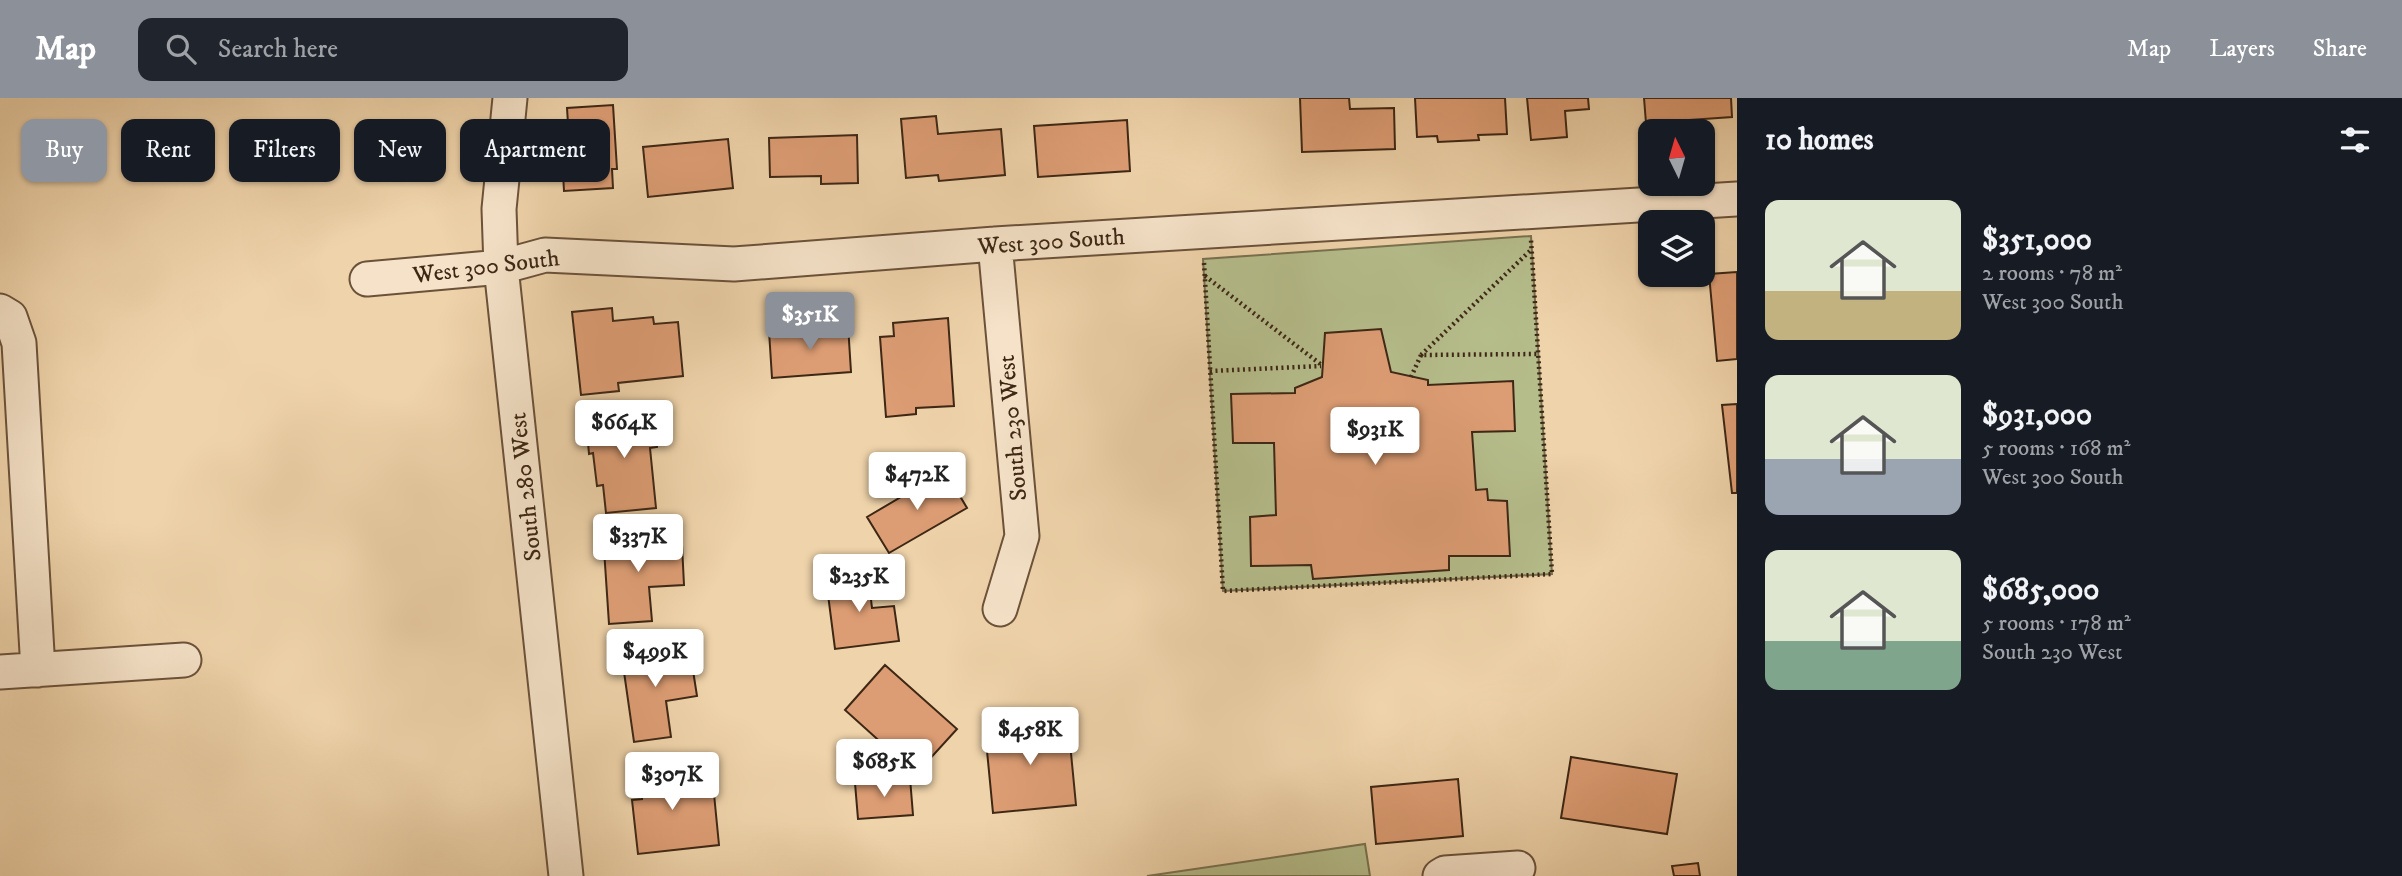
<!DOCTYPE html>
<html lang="en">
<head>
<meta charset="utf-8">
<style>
	:root { --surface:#171b24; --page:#20242c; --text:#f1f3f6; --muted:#9ea1a6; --accent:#8c9099 }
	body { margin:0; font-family:"IM FELL DW Pica",serif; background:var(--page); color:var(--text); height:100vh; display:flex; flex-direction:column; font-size:26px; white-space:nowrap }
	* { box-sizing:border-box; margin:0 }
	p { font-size:23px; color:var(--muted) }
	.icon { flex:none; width:38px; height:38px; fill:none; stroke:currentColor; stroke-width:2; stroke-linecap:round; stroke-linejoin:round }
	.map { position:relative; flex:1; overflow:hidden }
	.side { display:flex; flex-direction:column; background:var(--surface); width:665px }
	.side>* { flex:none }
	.banner { position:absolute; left:21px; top:21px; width:665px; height:63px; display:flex; gap:14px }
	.needle { width:46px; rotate:355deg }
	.fabs { position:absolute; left:1638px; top:21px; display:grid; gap:14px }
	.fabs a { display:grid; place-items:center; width:77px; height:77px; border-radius:14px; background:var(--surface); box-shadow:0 2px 5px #0004; font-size:35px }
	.price { position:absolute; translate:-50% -60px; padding:0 16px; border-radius:7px; background:#fff; color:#222; font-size:23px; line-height:46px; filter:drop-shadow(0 2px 4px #0008) }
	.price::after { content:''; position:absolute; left:50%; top:42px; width:21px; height:16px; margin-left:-10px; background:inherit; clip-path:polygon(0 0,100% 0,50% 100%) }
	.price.selected { background:var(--accent); color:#fff }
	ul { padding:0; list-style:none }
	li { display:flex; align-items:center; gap:21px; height:175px; padding:0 28px }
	li span { display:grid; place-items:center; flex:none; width:196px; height:140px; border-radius:14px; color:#555 }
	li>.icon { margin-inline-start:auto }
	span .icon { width:84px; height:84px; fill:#fffc; stroke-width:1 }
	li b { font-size:30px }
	h2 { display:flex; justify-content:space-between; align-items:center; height:84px; padding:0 28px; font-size:30px }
	.chip { padding:0 24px; border-radius:14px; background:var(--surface); box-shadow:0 2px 5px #0004; font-size:24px; line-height:63px }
	.chip.selected { background:var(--accent); color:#fff }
	header { display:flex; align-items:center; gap:42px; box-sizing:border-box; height:98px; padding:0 35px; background:var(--accent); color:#fff }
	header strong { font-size:33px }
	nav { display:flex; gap:38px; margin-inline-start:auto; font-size:24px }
	.search { width:490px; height:63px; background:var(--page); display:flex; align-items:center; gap:18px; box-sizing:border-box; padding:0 24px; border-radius:14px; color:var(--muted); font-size:26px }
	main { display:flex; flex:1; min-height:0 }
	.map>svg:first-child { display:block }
</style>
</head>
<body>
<header>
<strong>Map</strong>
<div class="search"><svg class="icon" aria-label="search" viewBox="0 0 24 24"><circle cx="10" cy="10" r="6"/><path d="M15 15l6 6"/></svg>Search here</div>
<nav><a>Map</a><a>Layers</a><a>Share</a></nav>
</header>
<main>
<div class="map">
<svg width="1737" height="778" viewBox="0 0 1737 778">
	<rect width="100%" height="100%" fill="#efd3aa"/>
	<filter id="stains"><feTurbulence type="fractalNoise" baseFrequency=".00286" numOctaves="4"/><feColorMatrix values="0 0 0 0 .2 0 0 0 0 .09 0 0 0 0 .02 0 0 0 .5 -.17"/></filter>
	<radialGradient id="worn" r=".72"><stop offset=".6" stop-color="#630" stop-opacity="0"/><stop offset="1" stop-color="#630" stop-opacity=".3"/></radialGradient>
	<path fill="#b5bd8b" stroke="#797250" stroke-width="2" d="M1531 138 1552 476 1223 493 1203 161Z
		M1365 746 1370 778H1147Z"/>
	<path fill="#dd9d74" stroke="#3d2715" stroke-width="2" d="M1300 0H1349L1350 11 1394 10 1395 51 1302 54Z
		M1415 0H1505L1507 36 1478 37 1479 42 1438 44 1437 38 1417 39Z
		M1527 0H1588L1589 11 1565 13 1567 39 1531 42Z
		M1644 0H1731L1732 19 1646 25Z
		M613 7 617 71H612L613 90 564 93 562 57H570L567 10Z
		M936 18 938 36 1001 31 1005 77 939 83 938 77 906 80 901 21Z
		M1127 22 1130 73 1038 79 1034 28Z
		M857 37 858 85 821 86V78L770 79 769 40Z
		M728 41 733 90 648 99 643 49Z
		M1737 174V261L1717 263 1709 176Z
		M612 210 613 223 653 219 654 226 678 224 683 278 618 285 619 293 581 297 572 214Z
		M948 220 954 308 916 310V316L886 319 880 239 894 238 893 225Z
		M848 227 851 274 772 280 769 233Z
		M1381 231 1391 274 1428 282V287L1513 283 1515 333 1472 334 1476 392 1487 391 1488 402 1507 403 1510 458H1449V472L1313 481 1311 467 1251 468 1250 419 1276 417 1274 345H1233L1231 296 1295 295V290L1322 279 1325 235Z
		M1737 306V395H1732L1722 307Z
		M654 315 657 349 650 350 656 410 606 415 603 387 597 388 593 355 589 356 586 322Z
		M945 373 967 410 889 455 867 419Z
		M647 433 648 449 682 447 684 487 649 489 652 523 609 526 603 436Z
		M868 476 872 510 894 508 899 543 835 551 826 481Z
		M672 546 676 568 692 566 697 598 666 603 671 639 634 644 621 553Z
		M885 567 957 631 916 676 845 612Z
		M1068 624 1076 707 993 715 985 632Z
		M1571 659 1677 676 1667 736 1561 720Z
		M684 664 687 699 714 696 719 747 638 756 632 702 642 701 639 669Z
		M910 680 913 717 858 721 855 685Z
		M1458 681 1463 738 1376 746 1371 689Z
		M1698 765 1700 778H1674L1672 768Z"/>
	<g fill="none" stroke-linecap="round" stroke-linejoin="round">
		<defs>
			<path id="minor" d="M510 0 499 111 501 169 566 778
				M995 146 1022 438 1000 511
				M367 181 501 169 545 157 734 166 995 146 1737 101
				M0 213 10 219 19 245 38 572
				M0 574 184 562
				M1440 778 1445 775 1518 770"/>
		</defs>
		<use href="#minor" stroke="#6a523a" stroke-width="37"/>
		<path stroke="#3d2715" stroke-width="4.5" stroke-dasharray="2 3.5" stroke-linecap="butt" d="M1204 165 1223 493 1552 476 1531 142
			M1205 178 1323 268
			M1421 257 1532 151
			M1210 273 1321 268
			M1411 279 1421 257 1538 256"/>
		<use href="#minor" stroke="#f5e2c8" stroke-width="33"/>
	</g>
	<g text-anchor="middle" stroke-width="5" stroke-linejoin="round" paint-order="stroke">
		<g font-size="24" fill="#3d2715" stroke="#f5e2c8">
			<text transform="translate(1051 143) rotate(-4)" y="8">West 300 South</text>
			<text transform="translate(486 168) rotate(-7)" y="8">West 300 South</text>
			<text transform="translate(1012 330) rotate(-95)" y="8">South 230 West</text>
			<text transform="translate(525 389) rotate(-96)" y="8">South 280 West</text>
		</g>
	</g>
	<rect width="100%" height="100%" filter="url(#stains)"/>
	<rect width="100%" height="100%" fill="url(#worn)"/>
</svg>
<div class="fabs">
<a><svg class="needle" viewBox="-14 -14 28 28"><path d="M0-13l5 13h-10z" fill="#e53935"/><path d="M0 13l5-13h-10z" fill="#9ea1a6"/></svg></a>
<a><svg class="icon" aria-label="layers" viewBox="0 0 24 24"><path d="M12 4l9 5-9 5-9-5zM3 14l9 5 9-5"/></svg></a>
</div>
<b class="price selected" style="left:810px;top:254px">$351K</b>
<b class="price" style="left:624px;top:362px">$664K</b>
<b class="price" style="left:1375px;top:369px">$931K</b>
<b class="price" style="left:917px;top:414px">$472K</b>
<b class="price" style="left:638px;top:476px">$337K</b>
<b class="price" style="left:859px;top:516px">$235K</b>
<b class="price" style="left:655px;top:591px">$499K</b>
<b class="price" style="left:1030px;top:669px">$458K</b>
<b class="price" style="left:884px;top:701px">$685K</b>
<b class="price" style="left:672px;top:714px">$307K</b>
<div class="banner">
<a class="chip selected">Buy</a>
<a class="chip">Rent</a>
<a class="chip">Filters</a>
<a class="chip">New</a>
<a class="chip">Apartment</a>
</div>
</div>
<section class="side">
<h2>10 homes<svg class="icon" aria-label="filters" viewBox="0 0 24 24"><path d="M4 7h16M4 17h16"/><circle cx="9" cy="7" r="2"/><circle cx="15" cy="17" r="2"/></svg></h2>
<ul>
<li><span style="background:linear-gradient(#dfe7d0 65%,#c2b280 0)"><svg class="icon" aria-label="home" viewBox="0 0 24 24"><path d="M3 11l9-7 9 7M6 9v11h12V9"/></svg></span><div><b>$351,000</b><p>2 rooms · 78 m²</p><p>West 300 South</p></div></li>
<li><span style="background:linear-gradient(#dfe7d0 60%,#9aa5b1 0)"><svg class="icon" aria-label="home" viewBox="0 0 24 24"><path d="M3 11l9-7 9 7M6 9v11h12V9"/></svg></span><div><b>$931,000</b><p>5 rooms · 168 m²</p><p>West 300 South</p></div></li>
<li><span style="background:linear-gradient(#dfe7d0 65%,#7fa58c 0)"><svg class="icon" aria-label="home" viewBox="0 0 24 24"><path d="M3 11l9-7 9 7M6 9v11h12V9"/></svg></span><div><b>$685,000</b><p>5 rooms · 178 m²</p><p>South 230 West</p></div></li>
</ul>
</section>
</main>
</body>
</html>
